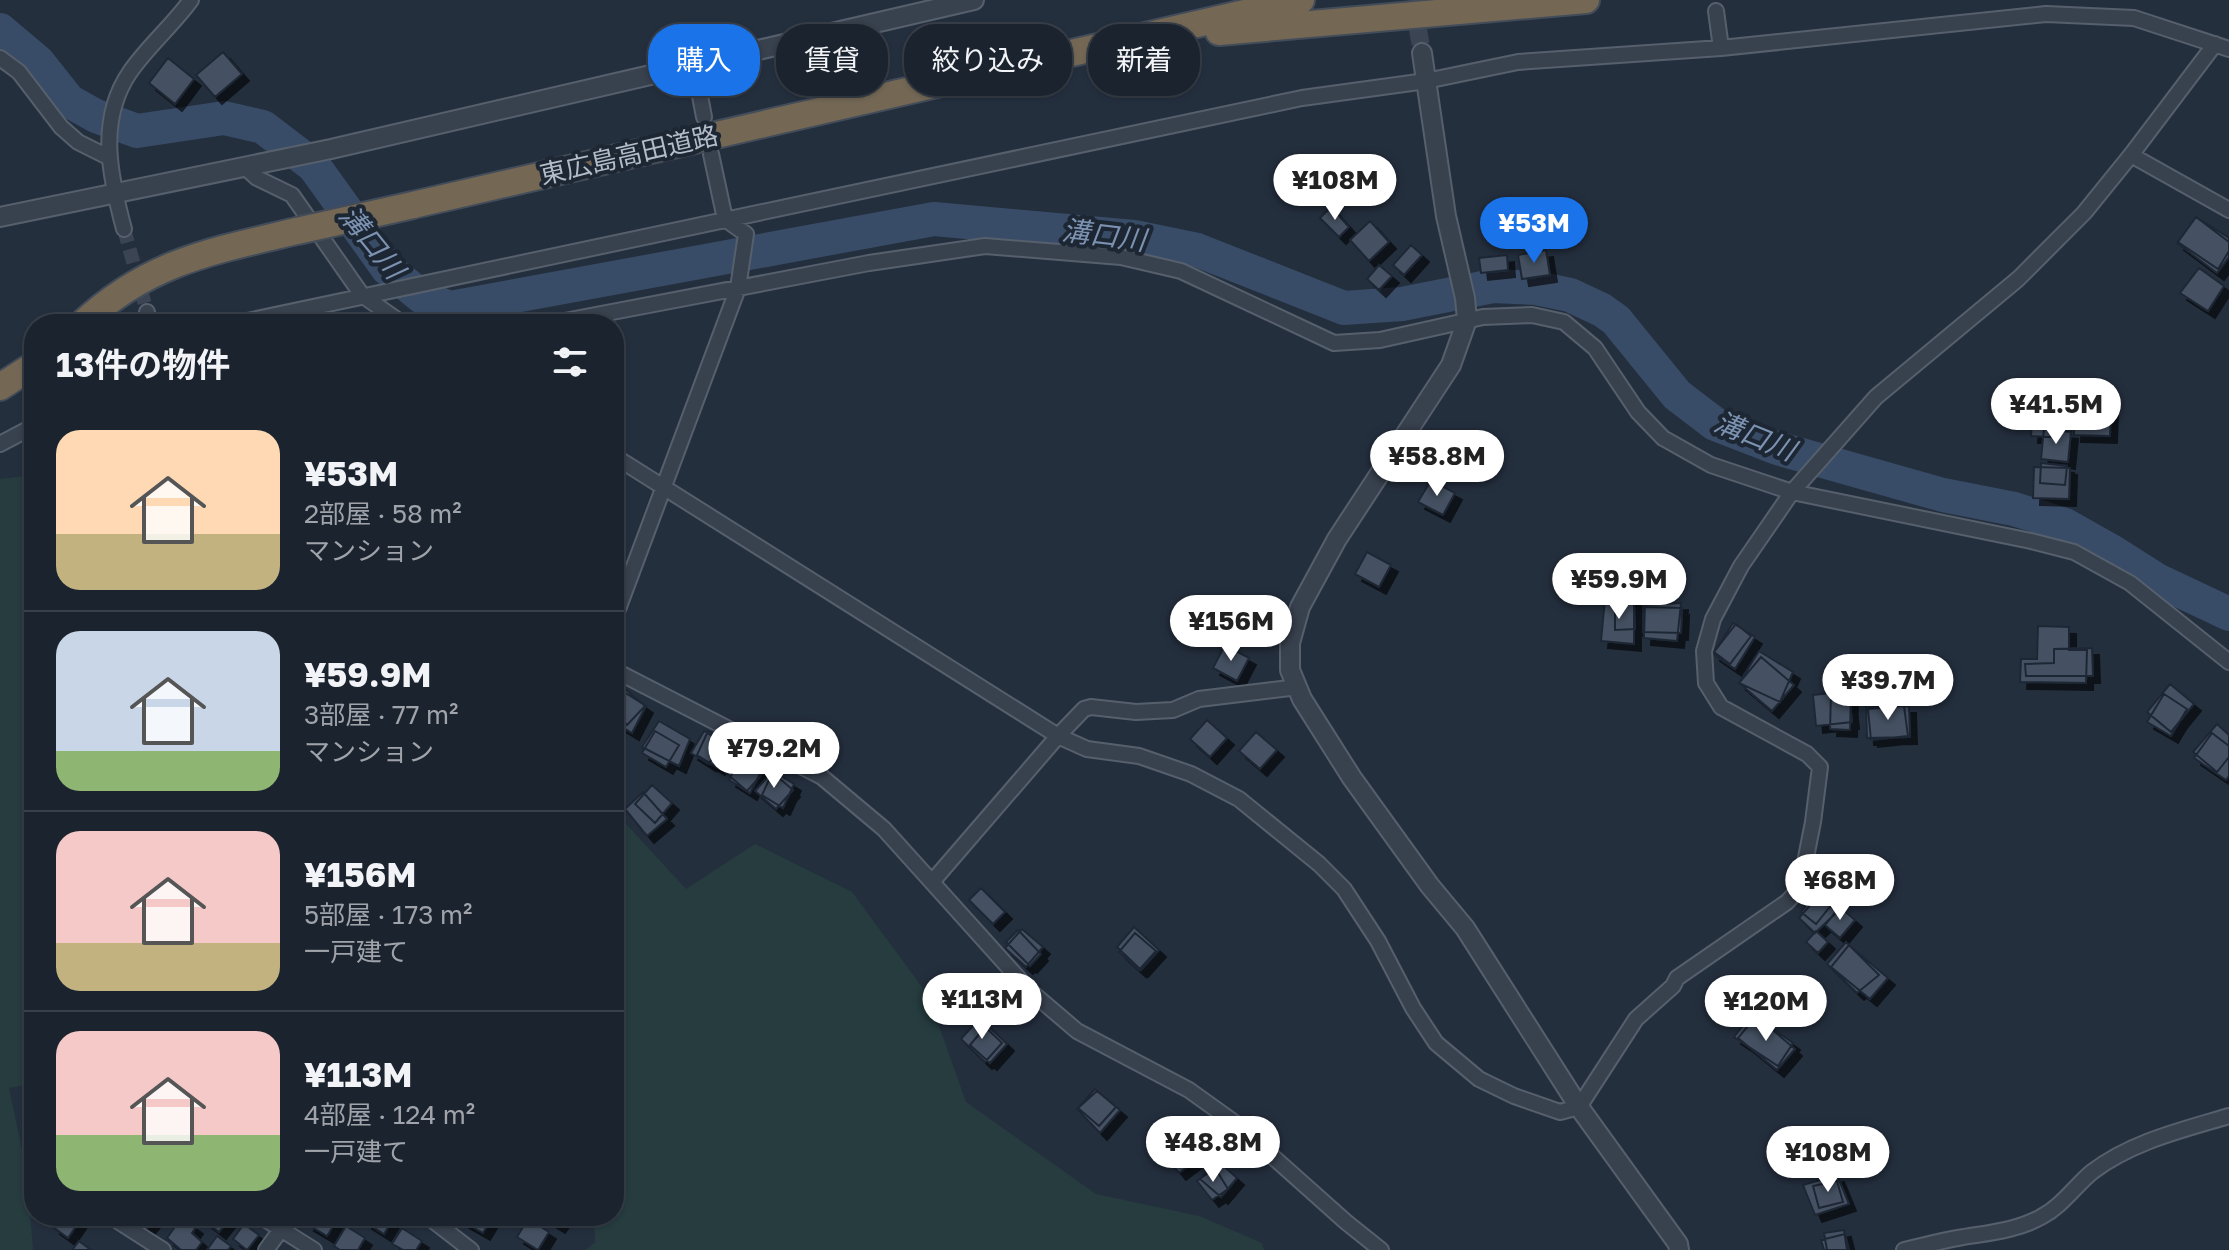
<!DOCTYPE html>
<html lang="ja">
<head>
<meta charset="utf-8">
<style>
	:root { --surface:#1b232e; --page:#282f3a; --text:#f1f3f6; --muted:#a0a4aa; --line:#39404a; --accent:#1a73e8 }
	body { margin:0; font-family:"Golos Text","Noto Sans JP",sans-serif; background:var(--page); color:var(--text); height:100vh; display:flex; flex-direction:column; font-size:30px; white-space:nowrap }
	* { box-sizing:border-box; margin:0 }
	p { font-size:26px; color:var(--muted) }
	.icon { flex:none; width:44px; height:44px; fill:none; stroke:currentColor; stroke-width:2; stroke-linecap:round; stroke-linejoin:round }
	.map { position:relative; flex:1; overflow:hidden }
	.side { position:absolute; left:24px; top:314px; width:600px; height:912px; display:flex; flex-direction:column; background:var(--surface); border-radius:32px; box-shadow:0 2px 6px #0004,0 0 0 2px var(--line) }
	.side>* { flex:none }
	.banner { position:absolute; left:648px; top:24px; width:760px; height:72px; display:flex; gap:16px }
	.price { position:absolute; translate:-50% -68px; padding:0 18px; border-radius:28px; background:#fff; color:#222; font-size:26px; line-height:52px; filter:drop-shadow(0 2px 4px #0008) }
	.price::after { content:''; position:absolute; left:50%; top:48px; width:24px; height:18px; margin-left:-12px; background:inherit; clip-path:polygon(0 0,100% 0,50% 100%) }
	.price.on { background:var(--accent); color:#fff }
	ul { padding:0; list-style:none }
	li { display:flex; align-items:center; gap:24px; height:200px; padding:0 32px }
	li+li { border-top:2px solid var(--line) }
	li span { display:grid; place-items:center; flex:none; width:224px; height:160px; border-radius:24px; color:#555 }
	li>.icon { margin-inline-start:auto }
	span .icon { width:96px; height:96px; fill:#fffc; stroke-width:1 }
	li b { font-size:34px }
	h2 { display:flex; justify-content:space-between; align-items:center; height:96px; padding:0 32px; font-size:34px }
	.chip { padding:0 28px; border-radius:32px; background:var(--surface); box-shadow:0 2px 6px #0004,0 0 0 2px var(--line); font-size:28px; line-height:72px }
	.chip.on { background:var(--accent); color:#fff }
	.map>svg:first-child { display:block }
</style>
</head>
<body>
<div class="map">
<svg width="2229" height="1250" viewBox="0 0 2229 1250">
	<defs>
		<filter id="shadow"><feDropShadow dx="7" dy="7" stdDeviation="0" flood-color="#0009"/></filter>
	</defs>
	<rect width="100%" height="100%" fill="#242f3e"/>
	<path fill="#263c3f" d="M34 475V1083L9 1088 27 1173 33 1250H0V479Z
		M614 811 686 889 755 844 852 892 928 995 966 1102 1096 1194 1199 1216 1262 1243 1264 1250H586L595 1242 594 1216H614Z"/>
	<g fill="none" stroke-linecap="round" stroke-linejoin="round">
		<path stroke="#394c67" stroke-width="34" d="M0 30 38 62 69 101 96 116 137 131 224 118 263 127 314 166 388 269 422 297 450 308 934 219 1134 237 1197 250 1344 308 1402 304 1493 286 1536 288 1570 295 1602 310 1616 320 1677 395 1715 424 1777 448 1943 495 2014 509 2065 525 2113 552 2157 580 2229 614"/>
	</g>
	<path fill="#455162" stroke="#1f2835" stroke-width="2" filter="url(#shadow)" d="M223 52 242 74 215 97 196 75Z
		M168 58 194 79 175 104 149 83Z
		M1331 207 1349 227 1339 237 1320 218Z
		M2196 217 2229 242V257L2217 273 2177 243Z
		M2196 217 2229 238V251L2218 269 2178 242Z
		M1370 221 1389 242 1369 261 1350 240Z
		M1411 245 1422 255 1404 275 1393 265Z
		M1546 250 1550 275 1522 279 1518 255Z
		M1507 255 1508 270 1481 273 1479 258Z
		M1379 265 1392 276 1379 290 1367 279Z
		M2199 268 2224 286 2208 311 2180 293Z
		M2069 397 2094 400 2092 420 2067 417Z
		M2033 404 2056 405 2054 437 2031 436Z
		M2075 405 2111 406 2110 436 2074 435Z
		M2044 429 2071 432 2068 462 2041 459Z
		M2041 463 2067 466 2065 485 2040 483Z
		M2034 467 2070 468 2069 499 2033 498Z
		M1431 480 1455 493 1443 515 1418 502Z
		M1367 552 1391 565 1379 587 1355 574Z
		M1605 599H1634V644L1601 641Z
		M1681 603 1677 641 1644 638 1645 605Z
		M1615 604H1634L1635 629 1615 630Z
		M1643 607 1682 608 1681 633 1643 632Z
		M1733 623 1755 637 1735 669 1713 654Z
		M1736 624 1751 636 1730 664 1714 652Z
		M2038 626 2069 627V650H2087L2086 683 2020 682 2021 659H2037Z
		M1225 645 1249 658 1237 681 1213 668Z
		M2092 648 2093 676H2026L2025 664 2054 663V649Z
		M1759 651 1793 672 1780 702 1739 683Z
		M1761 657 1794 685 1772 711 1739 683Z
		M2170 684 2194 704 2171 732 2147 712Z
		M624 688 645 706 627 725 614 713V699Z
		M1849 691 1852 722 1816 726 1813 695Z
		M624 692 646 706 632 733 614 722V707Z
		M1831 694H1851L1850 730 1830 729Z
		M2164 694 2187 709 2171 736 2147 722Z
		M1904 706 1908 736 1871 740 1868 709Z
		M1909 706 1910 737 1867 738 1866 707Z
		M1207 720 1227 738 1210 757 1190 739Z
		M659 721 690 739 679 766 642 747Z
		M2217 724 2229 735V757L2217 772 2193 752Z
		M655 731 679 745 666 767 642 753Z
		M704 731 722 742 709 764 691 753Z
		M708 731 729 744 718 768 697 755Z
		M1256 732 1277 750 1260 769 1239 751Z
		M2212 733 2229 746V776L2226 780 2194 758Z
		M743 753 764 772 747 791 726 773Z
		M741 756 762 770 750 793 729 780Z
		M773 771 794 784 783 808 762 795Z
		M772 772 793 790 776 809 755 791Z
		M652 785 672 803 655 823 635 804Z
		M643 792 667 819 647 836 625 809Z
		M981 888 1005 912 993 924 969 900Z
		M1817 892 1832 904 1816 924 1801 912Z
		M1818 896 1837 912 1815 933 1799 918Z
		M1840 907 1855 920 1840 938 1825 925Z
		M1134 927 1159 950 1141 970 1117 947Z
		M1022 929 1043 947 1026 967 1005 948Z
		M1018 930 1041 954 1030 966 1006 942Z
		M1816 931 1828 942 1818 953 1806 942Z
		M1135 933 1156 951 1139 970 1119 952Z
		M1846 942 1879 975 1857 993 1827 964Z
		M1849 945 1888 978 1870 999 1831 967Z
		M1752 1014 1793 1043 1778 1066 1734 1037Z
		M1756 1016 1795 1049 1777 1070 1738 1038Z
		M978 1020 1002 1043 985 1062 961 1039Z
		M987 1025 1007 1044 990 1063 970 1045Z
		M1095 1089 1116 1107 1099 1126 1078 1108Z
		M1097 1091 1120 1110 1100 1133 1077 1109Z
		M1186 1135 1200 1157 1179 1173 1163 1154Z
		M1217 1160 1237 1178 1221 1197 1200 1179Z
		M1215 1168 1228 1189 1212 1200 1197 1181Z
		M1837 1175 1849 1204 1815 1215 1803 1185Z
		M1837 1181 1843 1202 1819 1208 1813 1186Z
		M61 1216H70L79 1222 68 1238 53 1227Z
		M130 1216H155L156 1217 146 1229Z
		M199 1216H230L231 1217 219 1232Z
		M313 1216H338L339 1217 327 1236 307 1224Z
		M369 1216H395L384 1234 365 1222Z
		M465 1216H489L492 1218 483 1233 462 1221Z
		M542 1216H565L558 1226Z
		M182 1217 196 1227 192 1233 202 1242 196 1250H181L167 1238Z
		M528 1219 549 1232 538 1250 517 1237Z
		M244 1224 259 1235 247 1250 233 1239Z
		M346 1226 365 1238 358 1250H340L334 1246Z
		M402 1228 422 1241 416 1250H403L392 1244Z
		M1844 1230 1847 1250H1827L1824 1233Z
		M1845 1234 1849 1250H1824L1821 1240Z
		M217 1236 231 1246 228 1250H207Z
		M79 1241 91 1250H72Z"/>
	<g fill="none" stroke-linecap="round" stroke-linejoin="round">
		<path stroke="#3a4453" stroke-width="14" stroke-dasharray="14 7" stroke-linecap="butt" d="M124 229 147 312"/>
		<path stroke="#3a4453" stroke-width="18" stroke-dasharray="18 9" stroke-linecap="butt" d="M1413 0 1422 53"/>
		<defs>
			<path id="minor" d="M1716 11 1721 48
				M0 58 19 72 61 127 78 142 108 157
				M694 64 704 117
				M2131 155 2229 210
				M245 167 257 178 292 195 362 295 403 324
				M124 229C110 177 97 120 130 72 148 46 173 25 191 0
				M147 312 149 324
				M233 324 1302 98 1426 81 1518 62 1721 48 2046 14 2134 18 2229 49
				M549 324 869 263 985 246 1121 257 1181 271 1334 343 1380 340 1483 317 1532 315 1564 322 1595 348 1638 412 1663 438 1711 465 1792 492 2031 541 2074 552 2130 583 2229 662
				M0 444 34 426
				M614 456 1058 736 1087 749 1139 756 1191 774 1239 799 1319 864 1344 889 1378 941 1413 1008 1436 1043 1479 1079 1514 1096 1560 1112 1579 1107 1636 1019 1673 986 1677 978 1787 902 1800 888 1813 822 1820 767 1807 754 1721 707 1706 683 1704 651 1713 619 1741 566 1792 492 1876 397 2018 279 2084 213 2131 155 2215 44
				M614 620 738 288 746 234 725 219 711 154
				M614 670 822 777 884 829 1029 990 1077 1031 1189 1090 1235 1123 1346 1222 1381 1250
				M932 882 1058 736 1084 709 1091 707 1136 712 1173 710 1199 699 1298 687
				M110 1216 163 1250
				M260 1216 314 1250
				M427 1216 471 1250
				M266 1250 291 1216
				M1904 1250C1922 1246 1940 1241 1958 1238 1986 1233 2016 1231 2041 1217 2062 1206 2075 1186 2092 1172 2131 1142 2182 1130 2229 1116"/>
			<path id="tertiary" d="M1422 53 1446 216 1465 298 1467 320 1451 365 1337 539 1300 607 1290 643V670L1302 699 1352 778 1430 886 1465 928 1579 1107 1678 1244 1679 1250
				M0 217 331 149 974 0"/>
			<path id="motorway" d="M1219 32 1586 0
				M413 205 1301 0
				M82 324C148 262 212 251 297 231
				M0 387 34 365"/>
		</defs>
		<use href="#minor" stroke="#565f6c" stroke-width="18"/>
		<use href="#tertiary" stroke="#565f6c" stroke-width="22"/>
		<use href="#motorway" stroke="#434c59" stroke-width="30"/>
		<use href="#minor" stroke="#38414e" stroke-width="14"/>
		<use href="#tertiary" stroke="#38414e" stroke-width="18"/>
		<use href="#motorway" stroke="#746855" stroke-width="26"/>
		<defs>
			<path id="motorway-bridge" d="M297 231 413 205"/>
		</defs>
		<use href="#motorway-bridge" stroke="#434c59" stroke-width="30" stroke-linecap="butt"/>
		<use href="#motorway-bridge" stroke="#746855" stroke-width="26"/>
	</g>
	<g text-anchor="middle" stroke-width="8" stroke-linejoin="round" paint-order="stroke">
		<g font-size="26" fill="#b4bcc9" stroke="#1d2633">
			<text transform="translate(629 155) rotate(-13)" y="9">東広島高田道路</text>
		</g>
		<g font-size="28" font-style="italic" fill="#7c92b1" stroke="#1d2633">
			<text transform="translate(1104 235) rotate(7)" y="10">溝口川</text>
			<text transform="translate(372 242) rotate(51)" y="10">溝口川</text>
			<text transform="translate(1755 436) rotate(22)" y="10">溝口川</text>
		</g>
	</g>
</svg>
<b class="price" style="left:1335px;top:222px">¥108M</b>
<b class="price on" style="left:1534px;top:265px">¥53M</b>
<b class="price" style="left:2056px;top:446px">¥41.5M</b>
<b class="price" style="left:1437px;top:498px">¥58.8M</b>
<b class="price" style="left:1619px;top:621px">¥59.9M</b>
<b class="price" style="left:1231px;top:663px">¥156M</b>
<b class="price" style="left:1888px;top:722px">¥39.7M</b>
<b class="price" style="left:774px;top:790px">¥79.2M</b>
<b class="price" style="left:1840px;top:922px">¥68M</b>
<b class="price" style="left:982px;top:1041px">¥113M</b>
<b class="price" style="left:1766px;top:1043px">¥120M</b>
<b class="price" style="left:1213px;top:1184px">¥48.8M</b>
<b class="price" style="left:1828px;top:1194px">¥108M</b>
<div class="banner">
<a class="chip on">購入</a>
<a class="chip">賃貸</a>
<a class="chip">絞り込み</a>
<a class="chip">新着</a>
</div>
<section class="side">
<h2>13件の物件<svg class="icon" aria-label="filters" viewBox="0 0 24 24"><path d="M4 7h16M4 17h16"/><circle cx="9" cy="7" r="2"/><circle cx="15" cy="17" r="2"/></svg></h2>
<ul>
<li><span style="background:linear-gradient(#ffd9b3 65%,#c2b280 0)"><svg class="icon" aria-label="home" viewBox="0 0 24 24"><path d="M3 11l9-7 9 7M6 9v11h12V9"/></svg></span><div><b>¥53M</b><p>2部屋 · 58 m²</p><p>マンション</p></div></li>
<li><span style="background:linear-gradient(#c9d6e8 75%,#8fb573 0)"><svg class="icon" aria-label="home" viewBox="0 0 24 24"><path d="M3 11l9-7 9 7M6 9v11h12V9"/></svg></span><div><b>¥59.9M</b><p>3部屋 · 77 m²</p><p>マンション</p></div></li>
<li><span style="background:linear-gradient(#f6c9c9 70%,#c2b280 0)"><svg class="icon" aria-label="home" viewBox="0 0 24 24"><path d="M3 11l9-7 9 7M6 9v11h12V9"/></svg></span><div><b>¥156M</b><p>5部屋 · 173 m²</p><p>一戸建て</p></div></li>
<li><span style="background:linear-gradient(#f6c9c9 65%,#8fb573 0)"><svg class="icon" aria-label="home" viewBox="0 0 24 24"><path d="M3 11l9-7 9 7M6 9v11h12V9"/></svg></span><div><b>¥113M</b><p>4部屋 · 124 m²</p><p>一戸建て</p></div></li>
</ul>
</section>
</div>
</body>
</html>
